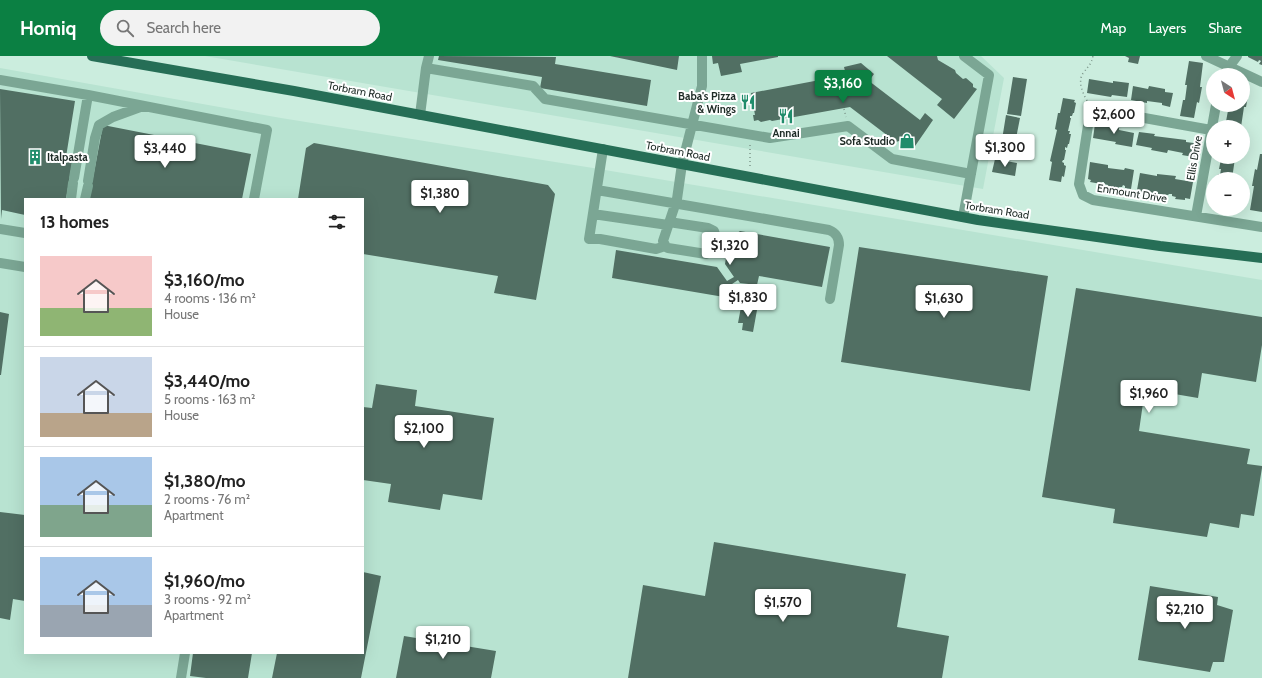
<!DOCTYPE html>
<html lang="en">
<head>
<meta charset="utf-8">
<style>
	:root { --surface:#fff; --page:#f2f2f2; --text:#222; --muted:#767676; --line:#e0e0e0; --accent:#0b8043 }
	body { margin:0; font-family:Cabin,sans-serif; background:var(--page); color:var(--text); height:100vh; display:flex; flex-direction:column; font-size:15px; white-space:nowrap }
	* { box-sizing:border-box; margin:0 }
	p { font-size:13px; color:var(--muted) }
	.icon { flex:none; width:22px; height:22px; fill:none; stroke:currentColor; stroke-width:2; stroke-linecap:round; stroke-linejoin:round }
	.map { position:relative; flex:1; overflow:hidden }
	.panel { position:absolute; left:24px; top:142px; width:340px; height:456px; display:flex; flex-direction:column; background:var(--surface); border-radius:0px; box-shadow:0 4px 16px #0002 }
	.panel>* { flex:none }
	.needle { width:26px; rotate:144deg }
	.fabs { position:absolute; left:1206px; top:12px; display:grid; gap:8px }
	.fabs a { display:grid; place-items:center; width:44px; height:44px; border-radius:50%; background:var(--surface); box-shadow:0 4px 16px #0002; font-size:20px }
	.price { position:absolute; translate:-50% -34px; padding:0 9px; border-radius:4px; background:#fff; color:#222; font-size:13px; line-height:26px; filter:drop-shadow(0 1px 2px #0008) }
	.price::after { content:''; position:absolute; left:50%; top:24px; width:12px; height:9px; margin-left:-6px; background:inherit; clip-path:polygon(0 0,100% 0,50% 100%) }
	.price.current { background:var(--accent); color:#fff }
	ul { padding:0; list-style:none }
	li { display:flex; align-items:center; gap:12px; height:100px; padding:0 16px }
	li+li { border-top:1px solid var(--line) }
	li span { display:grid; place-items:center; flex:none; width:112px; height:80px; border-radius:0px; color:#555 }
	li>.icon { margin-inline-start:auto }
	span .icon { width:48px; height:48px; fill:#fffc; stroke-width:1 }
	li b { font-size:17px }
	h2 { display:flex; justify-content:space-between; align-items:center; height:48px; padding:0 16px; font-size:17px }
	header { display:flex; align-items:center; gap:24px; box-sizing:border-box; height:56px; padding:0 20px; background:var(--accent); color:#fff }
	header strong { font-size:19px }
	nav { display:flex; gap:22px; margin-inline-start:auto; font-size:14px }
	.search { width:280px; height:36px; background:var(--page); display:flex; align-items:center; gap:10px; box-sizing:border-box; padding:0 14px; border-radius:22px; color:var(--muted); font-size:15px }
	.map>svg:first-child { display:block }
</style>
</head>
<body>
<header>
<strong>Homiq</strong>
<div class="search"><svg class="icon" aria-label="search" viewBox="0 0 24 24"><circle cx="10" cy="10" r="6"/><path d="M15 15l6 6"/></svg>Search here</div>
<nav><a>Map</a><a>Layers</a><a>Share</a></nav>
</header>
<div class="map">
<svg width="1262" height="622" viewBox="0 0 1262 622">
	<rect width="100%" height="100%" fill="#cbedde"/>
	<path fill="#b8e3d1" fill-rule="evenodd" d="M205 0H981L1004 22 983 133Z
		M0 12 281 62 593 112 1262 224V622H0ZM25 143H363V597H25Z"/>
	<path fill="#516f63" d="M439 0 556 1 555 8 651 24 647 50 540 32 542 21 438 4Z
		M610 0H679L677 14Z
		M712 0H778V1L740 8 742 16 721 20 718 7 713 8Z
		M887 0H937L938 4 955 14 956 17 963 23 966 22 973 28V31L977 33 954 63 937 49 942 43Z
		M1125 0H1140L1138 8 1128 6 1129 2Z
		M1248 0H1262V9L1259 8 1261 5 1259 4 1258 6 1248 1Z
		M1189 5 1203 7 1200 31H1202L1199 47 1197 46 1194 62 1180 60 1183 44H1185L1187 29H1185Z
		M861 7 874 18 869 25 920 64 925 57 933 64 913 93 909 90 906 91 899 85 896 86 850 51 772 65 770 64 761 66 758 64 754 65 753 59H755L751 37 846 19 844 11Z
		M1013 21 1027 23 1021 60 1007 58Z
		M1089 23 1113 27V25L1129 27 1127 41 1112 39 1111 41 1087 37Z
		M1133 30 1148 33 1149 30 1165 33V36L1173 37 1170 51 1162 49V47L1147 45V47L1131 44Z
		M0 33 75 45 66 101 73 102 66 143H25V159L2 154 1 163Z
		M1243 34 1249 35 1246 51H1244L1241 71H1225L1229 49H1243Z
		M1063 42 1075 44 1074 46 1076 47 1074 57H1073L1072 60H1070V62H1071L1068 75H1070L1069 78H1071L1069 88H1068L1067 92 1065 91V94H1066L1064 104H1063L1062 106 1064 107V109L1066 110 1064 121 1062 120 1061 126 1049 124 1052 106 1050 105 1057 74 1055 73 1058 57H1060Z
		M1006 59 1020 62 1013 98 1000 96Z
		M1095 68 1119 72V74L1134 77 1132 91 1115 88 1116 86 1093 82Z
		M103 69 251 98 242 143H89Z
		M1139 76 1155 78 1154 80 1186 84V86L1201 88 1199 102 1182 99 1183 97 1168 94 1167 97 1151 94 1152 92 1136 89Z
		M314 87 548 129 555 138 536 244 494 237 498 220 363 198V143H298L306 92Z
		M1260 98H1262V156L1250 154 1254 130H1252L1255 113 1257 114Z
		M1222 101H1237V103L1235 102 1232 123H1217L1218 118 1220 119 1221 113H1219L1221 103H1222Z
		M995 103 1017 107 1015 120 992 116Z
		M1090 106 1108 109V112L1124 114 1125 112 1134 114 1131 133 1125 132V130L1123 129 1122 131H1119L1118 133 1108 131V129L1104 128V126H1102L1101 128 1090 126 1091 124 1088 123Z
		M1140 117 1157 120V118L1176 120 1175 123 1193 126 1190 143 1185 142V144L1175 143 1176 141 1172 140V138H1169L1168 139 1158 138V136L1155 135V137H1151V139L1140 137V135L1137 134Z
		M740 175 830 191 822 231 759 220 757 229 740 227 738 224 729 230H727L724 241 612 222 616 194 717 211 727 225 734 221 725 208 729 183Z
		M859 191 1048 220 1030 335 841 306Z
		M1076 232 1262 261V289L1256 326 1202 317 1198 342 1145 333 1139 375 1250 393 1247 408 1262 410V412L1254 460 1241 458 1239 472 1210 467 1207 481 1113 467 1115 453 1042 441Z
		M748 246 752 247 751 253 757 254 753 276 742 274 743 267H738L741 251 747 252Z
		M0 256 9 258 1 319H0Z
		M376 328 417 334 415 350 494 362 482 444 443 438 440 454 388 446 391 428 363 424V351L372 352Z
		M0 456 25 459V545L13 543 10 564 0 562Z
		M714 486 906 518 897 571 949 580 942 622H628L643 529 705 540Z
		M363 516 381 520 361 622H272L277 597H363Z
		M1150 530 1218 541 1217 549 1233 554 1224 606H1213L1210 616 1138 604Z
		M404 580 496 595 491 622H396Z
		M193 597H252L248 622H206L190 620Z"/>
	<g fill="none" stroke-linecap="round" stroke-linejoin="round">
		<path stroke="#7d968b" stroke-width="1.5" stroke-dasharray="1 3" stroke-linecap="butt" d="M1089 48C1084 40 1076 25 1084 16 1089 9 1091 9 1093 0
			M844 53 846 61
			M750 89V111"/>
		<path stroke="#7ba694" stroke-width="10" d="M429 0 426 12 533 30 545 43 770 82 848 70 892 103 971 118
			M1206 0 1262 26
			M1223 19 1237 0
			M0 24 88 39 267 74 254 143
			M420 59 426 12
			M1211 74 1100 54 1093 57 1089 63 1079 128 1083 139 1093 144 1262 171
			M603 93 589 183H600L656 193 665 190
			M74 122 88 39
			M88 125 95 82 99 69 113 61 143 50
			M597 134 829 174C836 177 839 181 839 189L830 243
			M71 143 73 127
			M85 143 88 130
			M593 158 668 169
			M1196 160 1216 49
			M963 161 989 19 964 0
			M669 166 708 172 714 175 716 181C714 187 714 196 706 198L668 192 666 191 663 185 677 143 682 108 702 30V0
			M0 173 25 177
			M0 207 25 211
			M181 622 185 597"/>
		<path stroke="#266e56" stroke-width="10" d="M92 0 294 35 978 164 1160 190 1262 202"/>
	</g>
	<defs>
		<symbol id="restaurant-bare" viewBox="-9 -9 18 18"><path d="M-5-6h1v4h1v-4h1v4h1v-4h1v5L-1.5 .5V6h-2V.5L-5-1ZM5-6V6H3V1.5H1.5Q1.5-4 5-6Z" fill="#208c6b" stroke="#fff" stroke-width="2.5" paint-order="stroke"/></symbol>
		<symbol id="shop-bare" viewBox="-9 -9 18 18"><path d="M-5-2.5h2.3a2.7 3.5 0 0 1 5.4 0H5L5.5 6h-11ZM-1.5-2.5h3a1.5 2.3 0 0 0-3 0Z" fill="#208c6b" stroke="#fff" stroke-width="2.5" paint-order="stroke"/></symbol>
		<symbol id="building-bare" viewBox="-9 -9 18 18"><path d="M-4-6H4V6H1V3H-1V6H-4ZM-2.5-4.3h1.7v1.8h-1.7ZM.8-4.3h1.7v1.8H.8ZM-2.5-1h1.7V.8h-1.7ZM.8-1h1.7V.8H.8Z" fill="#208c6b" stroke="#fff" stroke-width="2.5" paint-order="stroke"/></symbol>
	</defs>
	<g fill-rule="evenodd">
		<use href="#restaurant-bare" x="737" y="35" width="22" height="22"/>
		<use href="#restaurant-bare" x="775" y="49" width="22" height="22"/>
		<use href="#shop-bare" x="896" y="74" width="22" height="22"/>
		<use href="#building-bare" x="24" y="90" width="22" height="22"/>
	</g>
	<g text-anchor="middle" stroke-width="4" stroke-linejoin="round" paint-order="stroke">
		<g font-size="11" fill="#1e2b26" stroke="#fff">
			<text transform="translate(360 35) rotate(11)" y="4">Torbram Road</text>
			<text transform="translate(678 95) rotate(11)" y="4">Torbram Road</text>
			<text transform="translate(1194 102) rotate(-80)" y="4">Ellis Drive</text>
			<text transform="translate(1132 137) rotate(9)" y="4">Enmount Drive</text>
			<text transform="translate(997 154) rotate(9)" y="4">Torbram Road</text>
		</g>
		<g font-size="11" font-weight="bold" fill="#1e2b26" stroke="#fff" text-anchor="end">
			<text x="736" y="44">Baba's Pizza<tspan x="736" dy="13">&amp; Wings</tspan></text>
			<text x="786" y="81" text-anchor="middle">Annai</text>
			<text x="895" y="89">Sofa Studio</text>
			<text x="47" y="105" text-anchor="start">Italpasta</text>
		</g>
	</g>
</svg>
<div class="fabs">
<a><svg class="needle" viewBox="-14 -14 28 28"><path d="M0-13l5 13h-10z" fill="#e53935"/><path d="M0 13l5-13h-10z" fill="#767676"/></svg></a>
<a>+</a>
<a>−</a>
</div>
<b class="price current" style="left:843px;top:48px">$3,160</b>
<b class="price" style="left:1114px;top:79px">$2,600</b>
<b class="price" style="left:1005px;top:112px">$1,300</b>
<b class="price" style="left:165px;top:113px">$3,440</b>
<b class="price" style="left:440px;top:158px">$1,380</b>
<b class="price" style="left:730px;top:210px">$1,320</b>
<b class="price" style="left:748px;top:262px">$1,830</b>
<b class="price" style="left:944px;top:263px">$1,630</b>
<b class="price" style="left:1149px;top:358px">$1,960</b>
<b class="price" style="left:424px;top:393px">$2,100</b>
<b class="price" style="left:783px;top:567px">$1,570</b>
<b class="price" style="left:1185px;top:574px">$2,210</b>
<b class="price" style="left:443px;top:604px">$1,210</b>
<section class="panel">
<h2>13 homes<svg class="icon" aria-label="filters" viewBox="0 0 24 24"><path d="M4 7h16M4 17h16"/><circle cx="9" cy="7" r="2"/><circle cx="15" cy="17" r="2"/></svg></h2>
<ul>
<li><span style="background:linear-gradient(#f6c9c9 65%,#8fb573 0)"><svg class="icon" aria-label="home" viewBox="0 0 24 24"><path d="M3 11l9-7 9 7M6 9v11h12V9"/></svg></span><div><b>$3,160/mo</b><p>4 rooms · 136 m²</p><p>House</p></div></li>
<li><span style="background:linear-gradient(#c9d6e8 70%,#b9a48a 0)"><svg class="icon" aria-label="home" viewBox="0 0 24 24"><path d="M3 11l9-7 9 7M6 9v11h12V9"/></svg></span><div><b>$3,440/mo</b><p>5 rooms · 163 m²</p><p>House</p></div></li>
<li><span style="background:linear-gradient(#a9c7e8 60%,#7fa58c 0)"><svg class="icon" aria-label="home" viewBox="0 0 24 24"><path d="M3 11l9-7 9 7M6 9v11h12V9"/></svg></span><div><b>$1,380/mo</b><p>2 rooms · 76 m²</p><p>Apartment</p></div></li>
<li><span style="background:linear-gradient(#a9c7e8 60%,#9aa5b1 0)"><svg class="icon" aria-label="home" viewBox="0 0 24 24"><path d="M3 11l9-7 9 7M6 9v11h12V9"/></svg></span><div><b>$1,960/mo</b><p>3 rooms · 92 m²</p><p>Apartment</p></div></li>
</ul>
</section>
</div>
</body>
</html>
